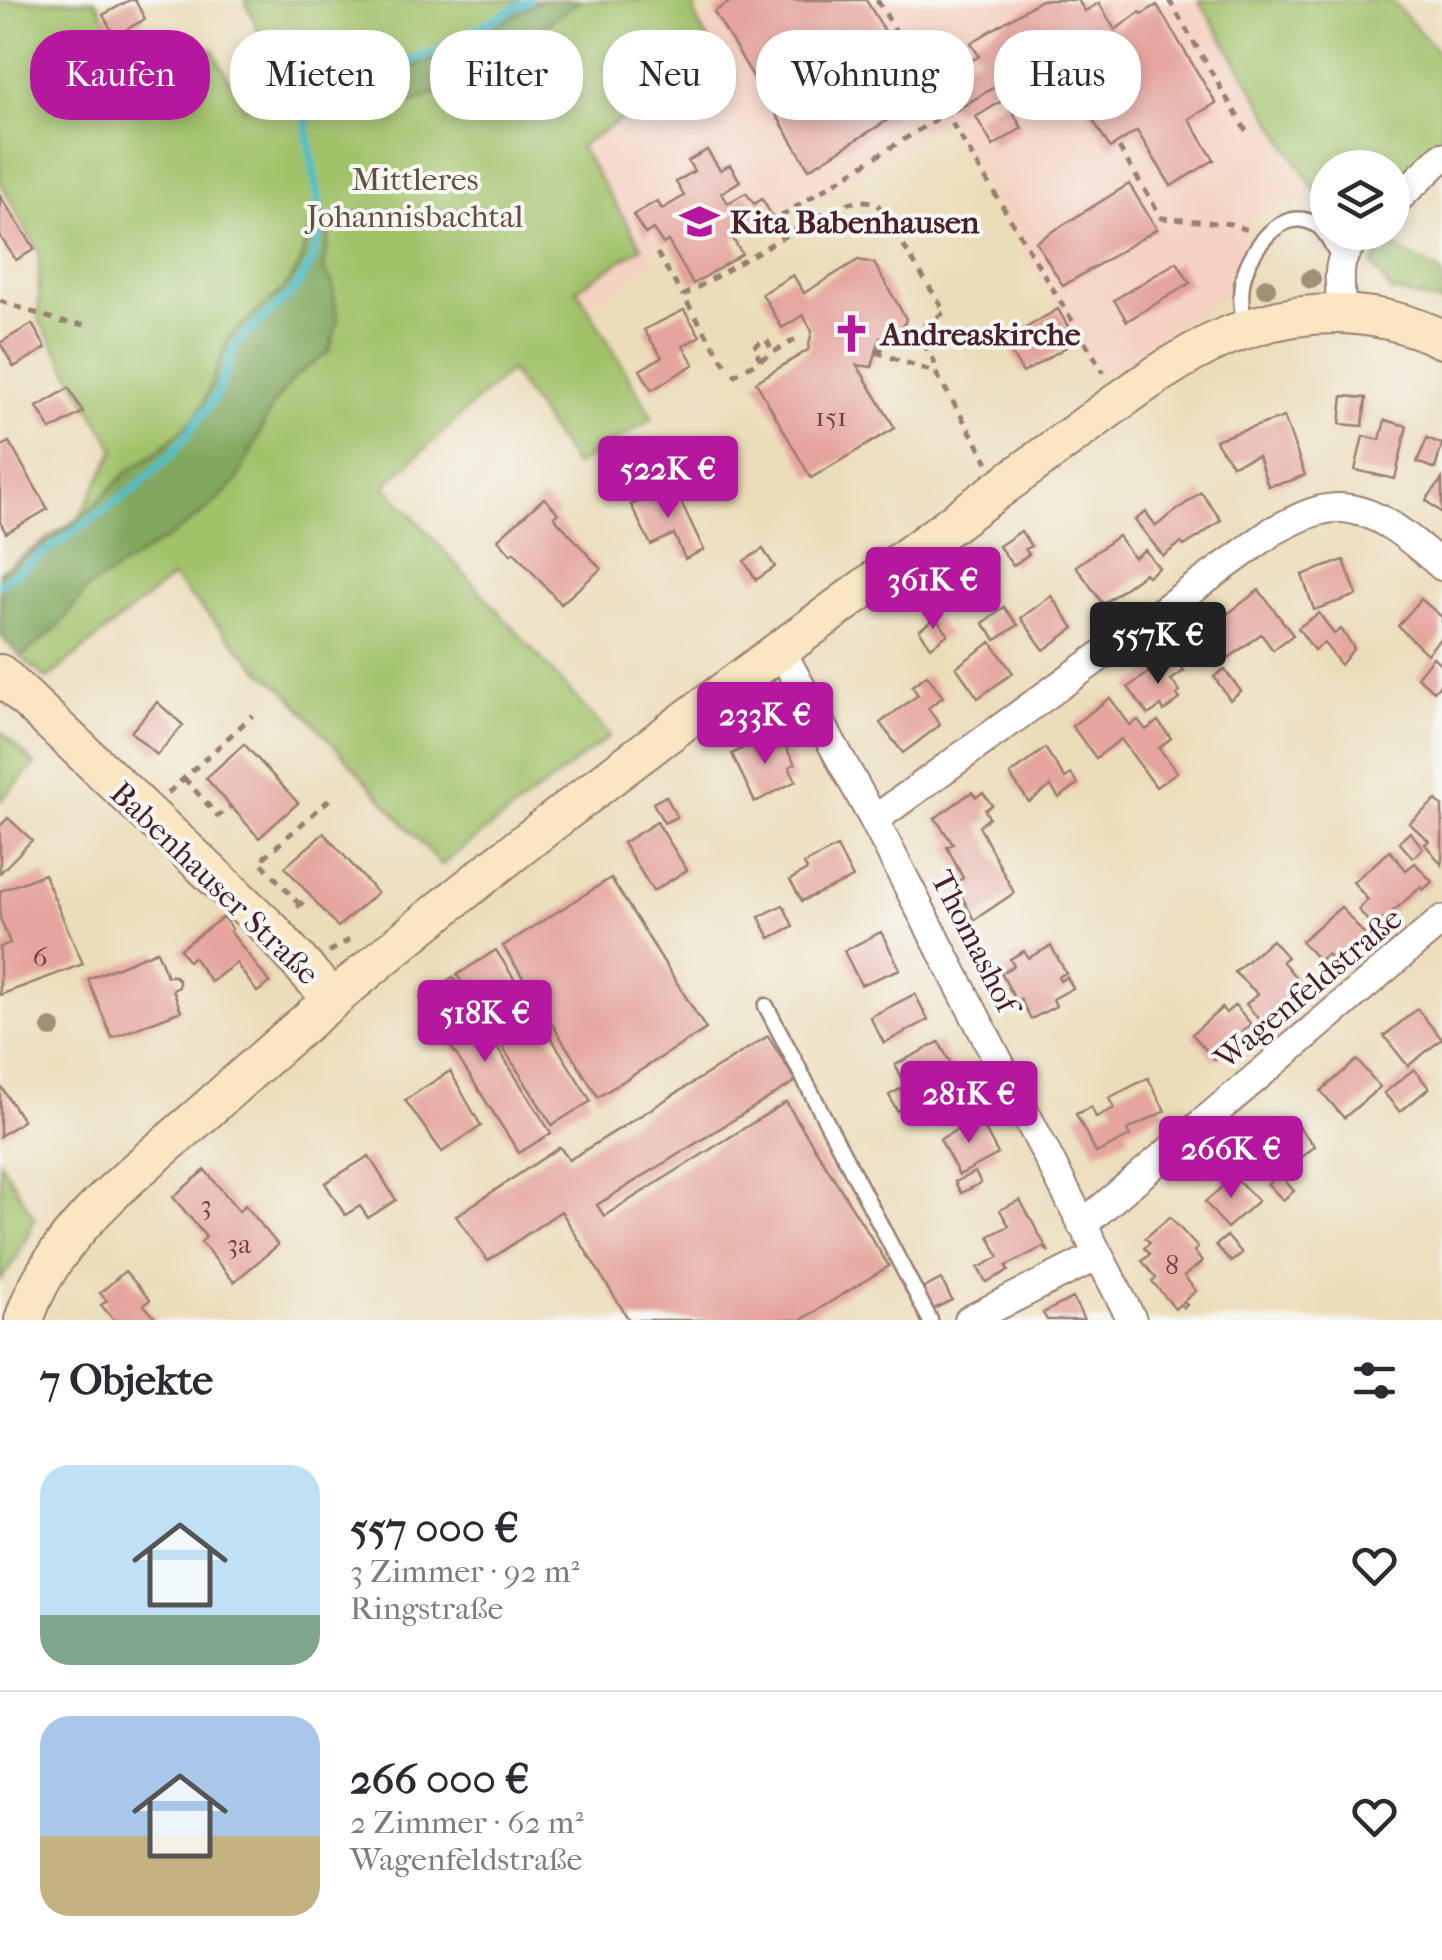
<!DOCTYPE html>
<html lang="de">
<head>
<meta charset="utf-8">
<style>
	:root { --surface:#fff; --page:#f2f2f3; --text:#2b2b33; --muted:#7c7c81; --line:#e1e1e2; --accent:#b5179e }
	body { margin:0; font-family:"IM FELL French Canon",serif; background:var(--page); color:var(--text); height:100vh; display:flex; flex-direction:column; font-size:38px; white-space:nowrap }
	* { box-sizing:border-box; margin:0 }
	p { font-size:32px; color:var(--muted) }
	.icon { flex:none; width:55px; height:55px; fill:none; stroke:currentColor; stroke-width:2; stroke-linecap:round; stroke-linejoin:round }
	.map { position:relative; height:1320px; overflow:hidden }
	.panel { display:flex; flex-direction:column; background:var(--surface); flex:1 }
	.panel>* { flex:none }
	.guide { position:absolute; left:30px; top:30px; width:1382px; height:90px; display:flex; gap:20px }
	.controls { position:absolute; left:1310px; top:150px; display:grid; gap:20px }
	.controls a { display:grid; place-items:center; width:100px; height:100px; border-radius:50%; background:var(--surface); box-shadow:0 5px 15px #0003; font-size:50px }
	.price { position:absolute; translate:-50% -85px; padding:0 22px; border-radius:10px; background:var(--accent); color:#fff; font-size:32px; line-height:65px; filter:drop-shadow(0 2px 5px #0008) }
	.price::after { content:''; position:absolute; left:50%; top:60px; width:30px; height:22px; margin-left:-15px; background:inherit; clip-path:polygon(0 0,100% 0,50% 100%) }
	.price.selected { background:#222; color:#fff }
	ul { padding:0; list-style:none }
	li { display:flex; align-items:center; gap:30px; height:250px; padding:0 40px }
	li+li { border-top:2px solid var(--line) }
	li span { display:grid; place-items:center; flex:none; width:280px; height:200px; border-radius:30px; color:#555 }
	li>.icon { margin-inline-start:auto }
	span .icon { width:120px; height:120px; fill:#fffc; stroke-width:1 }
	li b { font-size:42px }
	h2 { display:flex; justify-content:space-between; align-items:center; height:120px; padding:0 40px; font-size:42px }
	.tag { padding:0 35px; border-radius:40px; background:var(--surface); box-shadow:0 5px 15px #0003; font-size:35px; line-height:90px }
	.tag.selected { background:var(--accent); color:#fff }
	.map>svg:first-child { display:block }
</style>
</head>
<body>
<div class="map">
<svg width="1442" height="1320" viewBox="0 0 1442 1320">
	<rect width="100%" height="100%" fill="#f6f6f2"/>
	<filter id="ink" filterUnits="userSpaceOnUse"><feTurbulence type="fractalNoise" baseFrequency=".01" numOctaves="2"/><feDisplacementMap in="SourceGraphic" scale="20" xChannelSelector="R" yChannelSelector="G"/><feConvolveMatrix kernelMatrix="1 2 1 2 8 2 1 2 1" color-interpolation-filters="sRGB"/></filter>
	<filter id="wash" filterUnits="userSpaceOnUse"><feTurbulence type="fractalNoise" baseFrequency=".0048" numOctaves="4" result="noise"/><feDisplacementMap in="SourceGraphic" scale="40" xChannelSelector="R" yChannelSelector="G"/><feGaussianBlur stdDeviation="2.25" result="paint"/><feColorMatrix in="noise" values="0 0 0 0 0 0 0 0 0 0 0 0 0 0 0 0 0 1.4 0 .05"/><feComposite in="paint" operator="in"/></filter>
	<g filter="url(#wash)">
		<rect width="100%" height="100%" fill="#ecddba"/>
		<path fill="#f5d2c2" d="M733 0H1197L1318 206 1303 200H1286L1269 205 1255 217 1246 235 1243 256 1231 292 1099 377 945 121 811 202 804 193 734 239 742 254 693 284 667 242 650 252 655 262 588 306 511 187 719 60 698 23Z"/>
		<path fill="#a2c26b" stroke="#76704b" stroke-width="2.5" d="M0 0H95L143 87 212 48 244 108 282 84 245 0H694C693 22 708 41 720 59L579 146 642 247 577 289 653 418 575 466 510 370 385 485 610 736 441 865 283 688 264 674 172 577 47 679 21 657 31 649 0 622V571L79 518 115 450 39 320V252L0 182Z
			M1199 0H1391L1442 57V143L1393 185 1392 168H1328L1327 211Z
			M1384 241 1442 274V303L1391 291 1373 266Z
			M0 731 35 764 0 801Z
			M0 1161 35 1219 17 1257 0 1280Z"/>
		<path fill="#81a85f" stroke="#666445" stroke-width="2.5" d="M540 0H581C550 20 523 44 492 63 459 84 386 121 347 114 339 113 333 108 327 103L357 85 443 56Z
			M309 227 330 230 324 269 332 283 338 321 329 352 296 376 274 403 237 481 207 510 172 535 87 589 60 625 21 657 0 635V573L81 519 128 471 157 452 193 420 203 405 229 337 287 286 300 265Z"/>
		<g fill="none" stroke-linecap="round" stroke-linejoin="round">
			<path stroke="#50bec9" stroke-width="8" d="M0 584 132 491 174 452 217 395 236 344 293 292 311 264 319 235 320 208 306 124 314 104 342 84 435 52 529 0"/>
		</g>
		<g id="blocks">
			<path fill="#e5a49d" d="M130 0H135L145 19 115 36 103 15Z
				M733 0H866L925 97 809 169 714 12Z
				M1041 0H1078L1085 11 1099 3 1115 30 1140 12 1142 14 1157 5 1216 103 1189 119 1214 160 1171 186 1137 131 1110 148 1052 52 955 111 938 81 979 56 971 43Z
				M1005 99 1022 128 993 146 976 117Z
				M707 150 720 170 730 165 740 181 721 193 728 203 746 193 754 204 762 199 772 216 733 239 742 254 693 284 668 241 663 244 653 229 645 234 633 215 657 201 662 209 684 196 676 182 694 171 688 161Z
				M1129 184 1157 229 1063 286 1036 242Z
				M0 196 35 249 16 260 0 236Z
				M858 260 874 263 906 319 904 325 883 339 880 338 872 367 857 365 895 428 811 478 756 382 808 350 812 331 803 315 782 328 762 294 793 275 804 293Z
				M1177 262 1190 283 1127 321 1114 300Z
				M1058 309 1069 328 1059 334 1066 347 1023 373 1004 341Z
				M684 310 700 336 683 346 694 364 652 390 640 370 662 357 644 330Z
				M32 324 46 348 14 367 0 343Z
				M69 388 83 412 51 430 37 407Z
				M1343 396 1366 398 1363 426 1340 424Z
				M1284 417 1305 475 1290 481 1268 486 1258 456 1232 465 1215 440Z
				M1385 420 1407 426 1395 479 1355 470 1363 436 1380 440Z
				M1427 438 1442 444 1435 469 1417 462Z
				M9 442 48 509 6 533 0 522V447Z
				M1442 479V513L1426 500Z
				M673 485 704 550 685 559 674 534 651 545 631 505Z
				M1201 492 1221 520 1200 536 1184 546 1181 543 1163 556 1135 520 1146 512 1156 526Z
				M544 498 558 513 554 517 601 569 561 604 514 552 511 554 498 539Z
				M1021 531 1031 546 1025 549 1029 554 1013 566 999 546Z
				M1118 536 1134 558 1145 550 1159 568 1148 576 1145 573 1103 604 1076 566Z
				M763 549 775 567 756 580 744 561Z
				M1344 560 1357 595 1314 610 1302 575Z
				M1259 590 1293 635 1273 650 1261 634 1218 666 1197 637Z
				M1051 596 1074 628 1044 650 1021 618Z
				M1421 599 1442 617V636L1427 654 1398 626Z
				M1004 607 1018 625 996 640 983 623Z
				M1319 613 1334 634 1341 629 1354 648 1341 665 1324 643 1314 650 1298 628Z
				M936 618 948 634 931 647 919 630Z
				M991 642 1013 673 978 698 956 667Z
				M1173 656 1184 671 1171 680 1180 692 1177 695 1180 699 1164 711 1161 706 1148 715 1128 687Z
				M1433 657 1442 665V682L1434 691 1417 677Z
				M1224 669 1241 691 1230 700 1214 677Z
				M927 675 943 697 928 708 940 725 903 753 880 723 918 695 912 686Z
				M1110 698 1130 725 1138 720 1146 730 1158 721 1171 738 1159 748 1177 772 1156 787 1121 739 1096 758 1072 726Z
				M157 702 183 725 157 755 131 732Z
				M771 734 778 749 785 746 795 764 789 767 796 781 755 802 732 754Z
				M244 744 298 803 259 838 206 778Z
				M1045 748 1065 778 1071 774 1078 784 1059 798 1051 786 1029 802 1010 775Z
				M972 792 976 797 983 793 992 805 985 810 989 818 979 826 1014 893 974 920 955 883 963 878 947 847 953 844 935 818Z
				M666 796 677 817 664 823 653 803Z
				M1436 800 1442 806V865L1425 844 1429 841 1409 823Z
				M8 818 32 840 0 873V826Z
				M657 822 687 870 653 891 623 843Z
				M1410 832 1423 848 1413 858 1399 842Z
				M324 833 377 893 338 927 285 867Z
				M837 847 853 878 802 901 790 880 807 870 804 864Z
				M1390 851 1406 870 1415 863 1432 882 1423 890 1421 887 1374 928 1358 909 1368 900 1353 882Z
				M44 874 83 964 0 995V947L10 943 0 918V891Z
				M611 878 706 1029 598 1097 503 946Z
				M783 905 793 926 770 938 759 917Z
				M1341 907 1365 935 1334 962 1327 954 1319 961 1301 941Z
				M223 917 232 929 230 931 270 983 257 992 236 963 211 982 193 957 188 961 180 949Z
				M881 932 900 969 861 985 844 951Z
				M1272 940 1287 957 1282 961 1305 988 1274 1011 1278 1016 1265 1027 1246 1004 1258 994 1234 972Z
				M1051 946 1066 973 1058 977 1060 981 1067 977 1073 988 1053 999 1056 1006 1031 1019 1020 999 1016 1001 1001 973 1014 966 1010 959 1024 951 1028 958Z
				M496 950 591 1101 552 1125 457 975Z
				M157 951 167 976H175L179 980V987L173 990 181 1011 112 1038 88 979Z
				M453 977 551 1133 519 1153 420 998Z
				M915 994 928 1020 884 1043 870 1017Z
				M1235 1005 1251 1024 1242 1032 1246 1036 1215 1060 1192 1034 1222 1008 1226 1013Z
				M1417 1009 1442 1039 1408 1066 1384 1036Z
				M768 1036 796 1081 597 1205 604 1216 786 1102 889 1266 801 1320H629L561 1211 488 1261 456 1216 560 1147 569 1160Z
				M939 1042 953 1068 917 1087 922 1098 897 1111 889 1095 906 1086 895 1065Z
				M1357 1060 1380 1087 1344 1118 1321 1091Z
				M1414 1069 1429 1088 1400 1112 1384 1093Z
				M450 1071 481 1126 442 1152 405 1100Z
				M1148 1078 1165 1111 1127 1130 1130 1136 1096 1153 1076 1114 1091 1107 1096 1117 1114 1108 1109 1098Z
				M0 1085 23 1121 0 1136Z
				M1290 1117 1315 1146 1285 1171 1260 1142Z
				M979 1118 998 1154 959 1175 940 1139Z
				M369 1156 396 1200 368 1218 360 1206 345 1215 325 1183Z
				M205 1170 239 1211 245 1205 278 1245 234 1282 201 1242 206 1237 173 1197Z
				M975 1172 981 1183 961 1193 955 1182Z
				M1231 1173 1258 1201 1227 1228 1205 1202 1222 1187 1221 1181Z
				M1279 1174 1294 1191 1283 1200 1268 1184Z
				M1020 1200 1049 1252 1043 1247 1006 1266 1008 1271 986 1282 978 1268 999 1257 989 1236 1009 1226 1000 1210Z
				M1170 1217 1198 1248 1194 1251 1202 1262 1184 1276 1196 1291 1183 1302 1187 1305 1184 1308 1180 1304 1175 1309 1152 1281 1156 1278 1142 1261 1150 1254 1144 1248 1150 1243 1145 1238Z
				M1227 1236 1242 1253 1231 1262 1216 1245Z
				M125 1271 150 1300 144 1305 157 1320H114L101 1305 107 1301 100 1293Z
				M941 1279 952 1300 930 1311 919 1291Z
				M1073 1298 1084 1320H1047L1043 1313Z"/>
		</g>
	</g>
	<g filter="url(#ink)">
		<use href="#blocks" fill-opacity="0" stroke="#9b7e72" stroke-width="2.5"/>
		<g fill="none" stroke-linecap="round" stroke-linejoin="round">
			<defs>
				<path id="lane" d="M1245 325C1242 312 1240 298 1242 285 1246 254 1282 201 1318 226 1327 232 1334 249 1340 259
					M766 1006 930 1320"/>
				<path id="street" d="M1392 204 1442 157
					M1341 312C1341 274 1332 261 1362 232
					M780 649 874 820 1132 1320
					M874 820 1273 531C1293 521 1316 507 1340 508 1379 509 1414 542 1442 566
					M1082 1225 1442 920
					M969 1320 1097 1256"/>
				<path id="secondary" d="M0 674 271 930 331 998
					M24 1320C53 1229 142 1168 210 1107 432 905 673 728 915 551 970 510 1026 469 1081 429 1126 396 1174 359 1225 337 1296 307 1372 305 1442 339"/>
			</defs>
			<use href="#lane" stroke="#9b7e72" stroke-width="19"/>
			<use href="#street" stroke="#9b7e72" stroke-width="32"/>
			<use href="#secondary" stroke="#9b7e72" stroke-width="42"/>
			<path stroke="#9b7e72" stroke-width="5" stroke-dasharray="8 8" stroke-linecap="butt" d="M877 0 1104 373
				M1169 0 1249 136
				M1119 148 1162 218 1231 224 1248 230
				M790 233C814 221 853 190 878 205L945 312 916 330 934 361 936 373
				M657 253 683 296
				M0 301 62 322 89 325
				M876 352 936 373 988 462
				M876 352 916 330
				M761 360 753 347 766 339 773 352
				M725 364 683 296 790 233 780 217 946 113
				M733 376 801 336
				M184 778 218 816 231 806
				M168 793 253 715
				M300 905 260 861 331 798
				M297 907 310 896
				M329 952 354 937"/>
			<use href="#lane" stroke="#fff" stroke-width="14"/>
			<use href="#street" stroke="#fff" stroke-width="28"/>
			<use href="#secondary" stroke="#f9e7c3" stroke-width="38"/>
		</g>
		<g fill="#a18f76">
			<circle cx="1311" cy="279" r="10"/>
			<circle cx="1266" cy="288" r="10"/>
			<circle cx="51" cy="1028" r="10"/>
		</g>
	</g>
	<defs>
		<symbol id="school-bare" viewBox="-9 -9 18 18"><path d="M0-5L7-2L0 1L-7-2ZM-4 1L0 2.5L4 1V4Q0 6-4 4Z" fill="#b5179e" stroke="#f6f6f2" stroke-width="2.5" paint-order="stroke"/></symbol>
		<symbol id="church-bare" viewBox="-9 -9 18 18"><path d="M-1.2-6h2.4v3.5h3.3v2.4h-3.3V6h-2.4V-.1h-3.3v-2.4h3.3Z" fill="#b5179e" stroke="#f6f6f2" stroke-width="2.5" paint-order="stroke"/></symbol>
	</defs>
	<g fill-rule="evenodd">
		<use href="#school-bare" x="672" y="194" width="55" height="55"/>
		<use href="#church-bare" x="824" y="306" width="55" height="55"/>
	</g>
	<g text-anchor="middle" stroke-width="8" stroke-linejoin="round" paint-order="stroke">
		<g font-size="28" fill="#714048">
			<text x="831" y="426">151</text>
			<text x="40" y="966">6</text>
			<text x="206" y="1214">3</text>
			<text x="239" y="1253">3a</text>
			<text x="1172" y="1274">8</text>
		</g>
		<g font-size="32" fill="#64503e" stroke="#f6f6f2">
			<text x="415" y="190">Mittleres<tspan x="415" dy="37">Johannisbachtal</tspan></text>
		</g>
		<g font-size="32" font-weight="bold" fill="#4a1f2b" stroke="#f6f6f2" text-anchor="start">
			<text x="730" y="233">Kita Babenhausen</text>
			<text x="881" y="345">Andreaskirche</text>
		</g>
		<g font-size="32" fill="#4a1f2b" stroke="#f6f6f2">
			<text transform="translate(215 883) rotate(44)" y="11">Babenhauser Straße</text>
			<text transform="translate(975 941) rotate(63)" y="11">Thomashof</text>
			<text transform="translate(1308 988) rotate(-40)" y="11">Wagenfeldstraße</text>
		</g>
	</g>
</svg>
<div class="controls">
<a><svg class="icon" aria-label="layers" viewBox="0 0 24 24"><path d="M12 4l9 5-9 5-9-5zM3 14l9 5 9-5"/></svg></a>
</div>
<b class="price" style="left:668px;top:521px">522K €</b>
<b class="price" style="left:933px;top:632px">361K €</b>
<b class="price selected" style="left:1158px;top:687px">557K €</b>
<b class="price" style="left:765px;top:767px">233K €</b>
<b class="price" style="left:485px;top:1065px">518K €</b>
<b class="price" style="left:969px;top:1146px">281K €</b>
<b class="price" style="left:1231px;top:1201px">266K €</b>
<div class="guide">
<a class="tag selected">Kaufen</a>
<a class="tag">Mieten</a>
<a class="tag">Filter</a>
<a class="tag">Neu</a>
<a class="tag">Wohnung</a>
<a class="tag">Haus</a>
</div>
</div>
<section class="panel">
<h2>7 Objekte<svg class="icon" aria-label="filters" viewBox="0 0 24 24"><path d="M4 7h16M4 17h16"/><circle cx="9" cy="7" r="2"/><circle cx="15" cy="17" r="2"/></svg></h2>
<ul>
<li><span style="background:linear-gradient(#bfe0f5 75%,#7fa58c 0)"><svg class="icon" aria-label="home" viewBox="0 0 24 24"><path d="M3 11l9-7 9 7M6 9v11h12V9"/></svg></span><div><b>557 000 €</b><p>3 Zimmer · 92 m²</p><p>Ringstraße</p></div><svg class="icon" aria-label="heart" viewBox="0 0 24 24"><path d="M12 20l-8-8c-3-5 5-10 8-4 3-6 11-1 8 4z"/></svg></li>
<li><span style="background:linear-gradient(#a9c7e8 60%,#c2b280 0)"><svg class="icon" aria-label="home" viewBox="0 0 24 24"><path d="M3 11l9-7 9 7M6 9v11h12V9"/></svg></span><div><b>266 000 €</b><p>2 Zimmer · 62 m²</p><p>Wagenfeldstraße</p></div><svg class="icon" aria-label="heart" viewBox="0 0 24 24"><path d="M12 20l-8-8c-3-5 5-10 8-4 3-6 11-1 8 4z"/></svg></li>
</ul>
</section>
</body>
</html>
